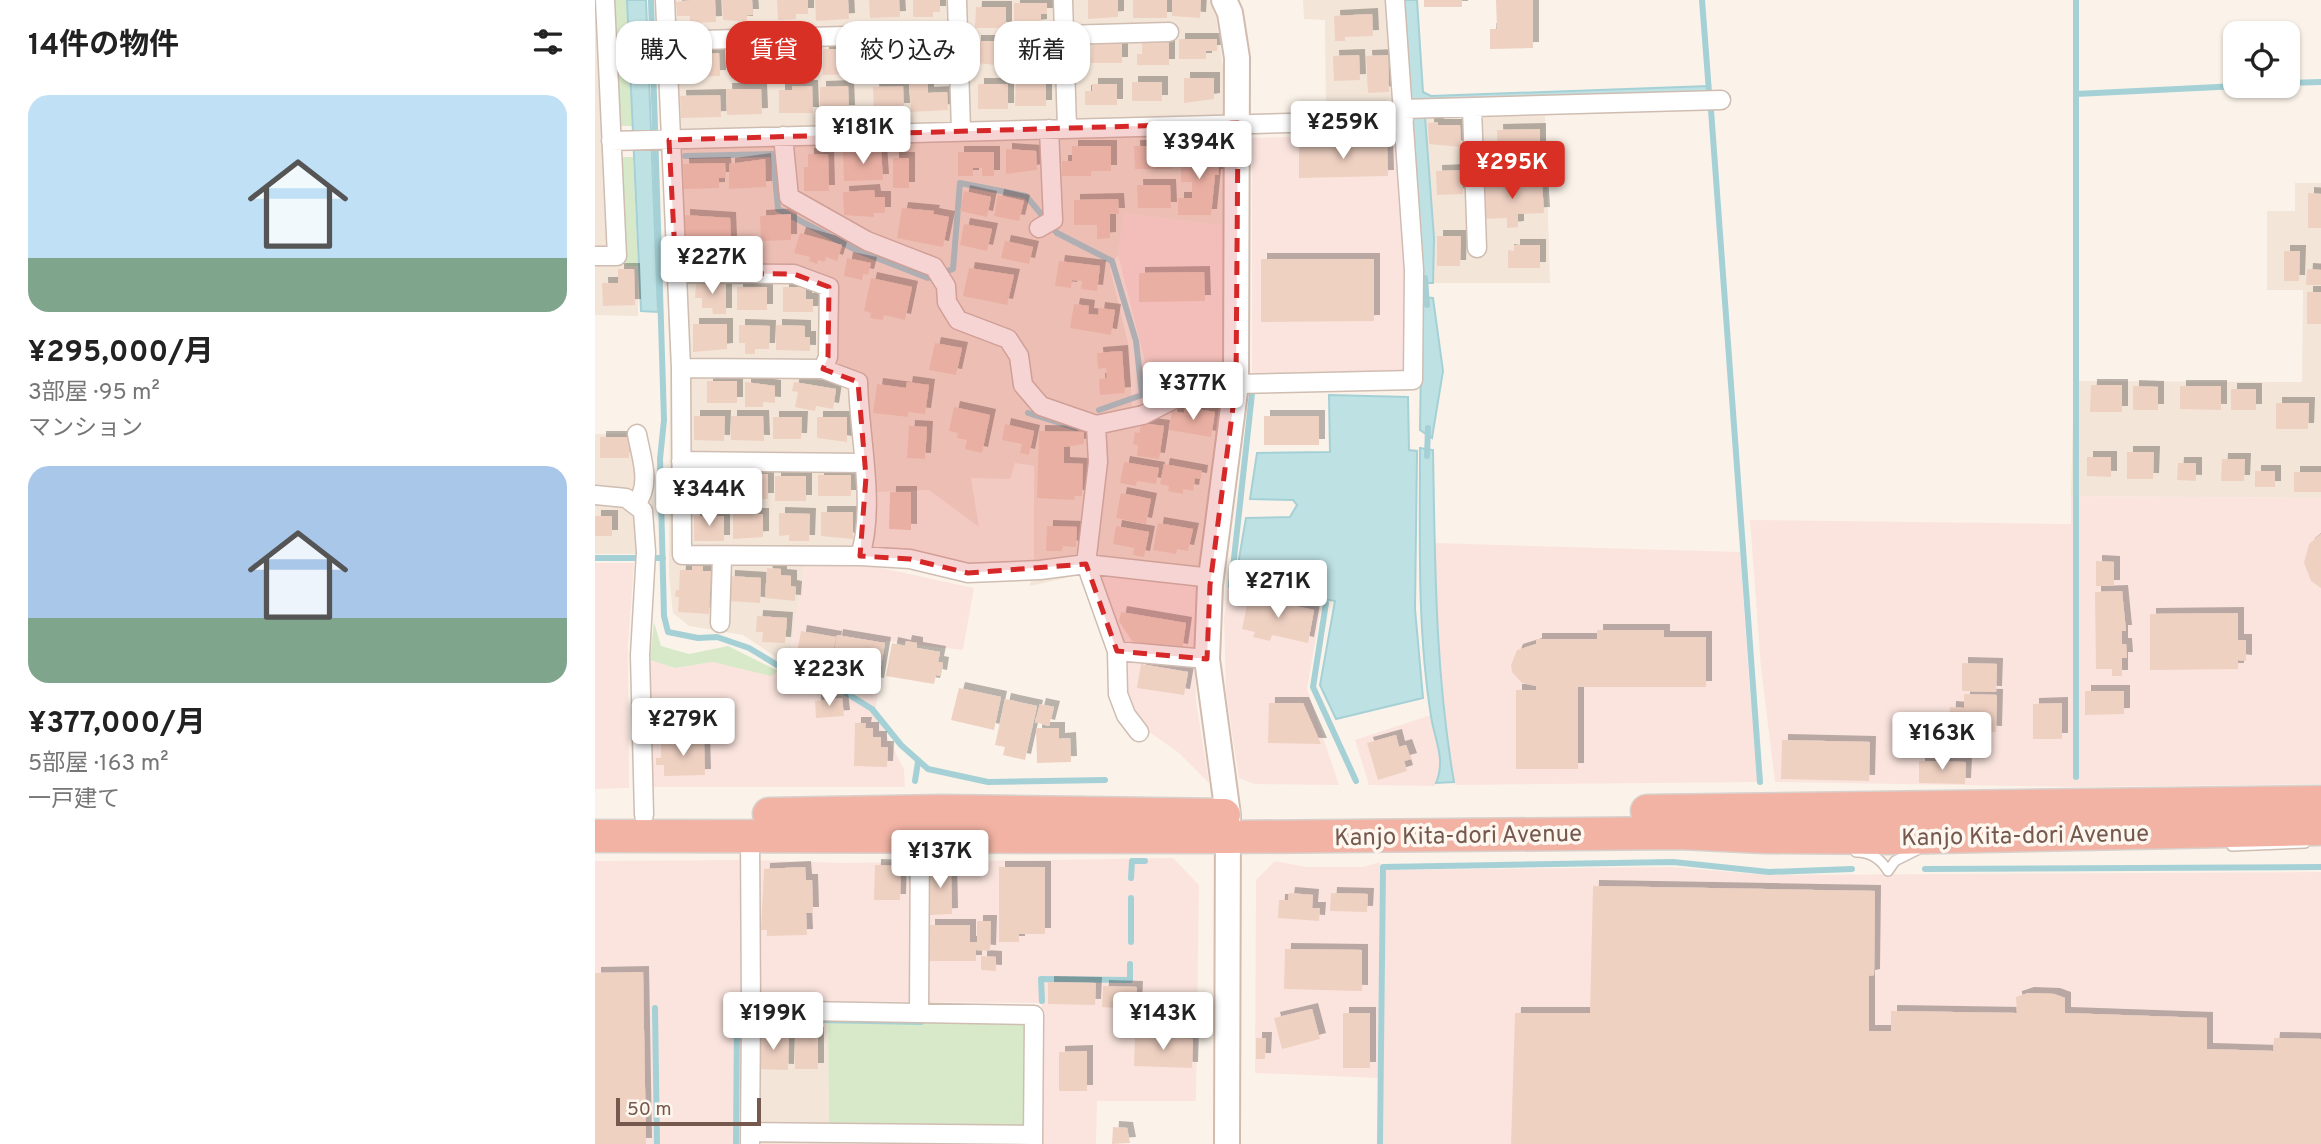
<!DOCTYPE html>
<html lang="ja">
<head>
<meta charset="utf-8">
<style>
	:root { --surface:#fff; --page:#f2f2f2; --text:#222; --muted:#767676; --accent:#d93025 }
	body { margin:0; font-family:Overpass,"Noto Sans JP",sans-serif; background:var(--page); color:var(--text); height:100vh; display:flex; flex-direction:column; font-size:26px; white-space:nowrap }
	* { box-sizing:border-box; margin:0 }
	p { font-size:23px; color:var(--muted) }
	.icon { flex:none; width:38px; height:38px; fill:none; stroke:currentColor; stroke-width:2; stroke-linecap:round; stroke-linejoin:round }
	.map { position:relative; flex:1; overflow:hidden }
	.sheet { display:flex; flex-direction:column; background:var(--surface); width:595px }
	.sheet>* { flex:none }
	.top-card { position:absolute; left:21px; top:21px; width:665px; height:63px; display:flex; gap:14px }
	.fabs { position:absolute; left:1628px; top:21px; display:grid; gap:14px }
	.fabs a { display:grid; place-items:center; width:77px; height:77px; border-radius:14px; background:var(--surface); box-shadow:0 2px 5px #0004; font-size:35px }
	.scale { position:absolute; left:21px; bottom:18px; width:145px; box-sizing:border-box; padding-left:7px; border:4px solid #75594e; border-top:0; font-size:19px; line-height:24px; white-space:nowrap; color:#75594e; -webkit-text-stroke:5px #fef7ef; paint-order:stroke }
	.price { position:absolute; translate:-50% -60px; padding:0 16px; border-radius:7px; background:#fff; color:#222; font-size:23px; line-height:46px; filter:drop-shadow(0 2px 4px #0008) }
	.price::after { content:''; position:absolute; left:50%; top:42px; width:21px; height:16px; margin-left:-10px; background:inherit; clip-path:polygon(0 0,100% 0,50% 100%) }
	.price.current { background:var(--accent); color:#fff }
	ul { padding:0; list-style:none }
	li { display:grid; align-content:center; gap:14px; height:371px; padding:0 28px }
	li span { display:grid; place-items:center; height:217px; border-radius:21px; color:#555 }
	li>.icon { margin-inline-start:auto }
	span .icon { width:126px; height:126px; fill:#fffc; stroke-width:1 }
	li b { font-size:30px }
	h2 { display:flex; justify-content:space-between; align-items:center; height:84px; padding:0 28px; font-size:30px }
	.tag { padding:0 24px; border-radius:21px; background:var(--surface); box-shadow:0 2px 5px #0004; font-size:24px; line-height:63px }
	.tag.current { background:var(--accent); color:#fff }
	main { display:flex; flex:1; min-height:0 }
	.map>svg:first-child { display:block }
</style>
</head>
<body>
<main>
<section class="sheet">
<h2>14件の物件<svg class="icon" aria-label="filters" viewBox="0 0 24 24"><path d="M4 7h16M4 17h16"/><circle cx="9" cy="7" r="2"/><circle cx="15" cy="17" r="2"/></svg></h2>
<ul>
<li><span style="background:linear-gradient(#bfe0f5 75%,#7fa58c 0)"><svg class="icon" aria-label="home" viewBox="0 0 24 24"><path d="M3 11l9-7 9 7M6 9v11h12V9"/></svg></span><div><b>¥295,000/月</b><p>3部屋 · 95 m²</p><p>マンション</p></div></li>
<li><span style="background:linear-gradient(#a9c7e8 70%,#7fa58c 0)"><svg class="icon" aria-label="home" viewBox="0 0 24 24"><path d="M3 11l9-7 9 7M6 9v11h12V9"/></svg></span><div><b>¥377,000/月</b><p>5部屋 · 163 m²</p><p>一戸建て</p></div></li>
</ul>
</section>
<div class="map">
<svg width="1726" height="1144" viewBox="0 0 1726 1144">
	<defs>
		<filter id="shadow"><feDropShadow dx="6" dy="-6" stdDeviation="0" flood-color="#0004"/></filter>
	</defs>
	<rect width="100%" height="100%" fill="#fbf3e9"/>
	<path fill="#f3e5d8" d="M0 0H20L31 266H43V316L0 315Z
		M61 0H614L621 18 629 75V226L530 213 523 255 515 268 534 347 538 424 594 398 628 394 604 584 506 570 435 586 439 563V466L420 463 415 479 376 478 384 527 334 490 281 492 277 566 210 565 193 665 148 635 94 626 78 613 74 575 75 365Z
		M708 0H811L802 106 731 109 730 20 709 19Z
		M950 116 955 283H838L839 238 830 117Z
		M1700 183H1726V498L1476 496 1479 381 1707 382 1708 290H1672V211H1700Z
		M46 433 57 489 61 554H0V434Z
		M233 1022 234 1123 246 1144H163L165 1023Z"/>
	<path fill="#fbe4de" d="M804 134 812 265V375H657V138Z
		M530 213 629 226 628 380 560 401 523 255Z
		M1476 496 1726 498V784L1482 787 1180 782 1166 668 1155 520 1476 524Z
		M839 543 1145 552 1155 693 1165 782 860 785 848 717V684L840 612Z
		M0 563H39L33 646 34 788 0 789Z
		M210 565 277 566 379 588 368 650 290 641 280 713 309 769 310 787H55V660L80 668 118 662 176 675 193 665Z
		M506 570 604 584 600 638 601 701 614 783 584 753 550 729 537 712 504 583Z
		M633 589 726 608 712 689 744 785 659 784 644 778 631 693 629 618Z
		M836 715 848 767 840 786 774 785 760 740Z
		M578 858 604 885 601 1101H502L501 1144H446L447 1003 164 1001 160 860 248 863Z
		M146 860 145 1144H0V861Z
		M680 861 712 867H768L785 862 783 1078 660 1073 661 880Z
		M1078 867 1173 875 1726 872V1144H788L790 870Z"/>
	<path fill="#d7e9c8" d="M20 0H32L37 126H25Z
		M26 157H38L43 266H31Z
		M59 622 66 646 94 654 133 646 183 671 176 676 118 662 80 668 55 660Z
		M233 1022 431 1023 430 1127 234 1124Z"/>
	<path fill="#bee1e4" stroke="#a5d1d6" stroke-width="2" d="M32 0H51L63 312 46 311Z
		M807 0H822L828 92 836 96 1113 86 1114 92 813 101Z
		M830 117 839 238 838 283H824L814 118Z
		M827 297 838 298 848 371 837 438 825 430Z
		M734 395 813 397 814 450 822 451 820 609 828 698 741 719 725 685 740 601 640 582 651 518 695 517 702 505 698 500 655 499 662 453 735 452Z
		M825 448 838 450C840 562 840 672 859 782L841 783C851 758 840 742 836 716 822 628 825 537 825 448Z"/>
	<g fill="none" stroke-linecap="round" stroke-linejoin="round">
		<path stroke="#a5d1d6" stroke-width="6" d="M56 0 69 420 65 459 69 616 73 632 103 638 122 637 154 648 187 668 240 686 277 709 306 745 333 769 393 782 510 780
			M1107 0 1114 92
			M1481 0V777
			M1692 83 1726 82
			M1481 94 1643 86
			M1116 110 1165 782
			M90 156 178 154 183 209 261 250 333 278 358 269 365 183 431 196 462 233 517 261 541 341 547 395 504 410
			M830 278 832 305
			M657 394 636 586 731 603 718 687 761 781
			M433 413 481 428
			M832 456 833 428
			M0 558H68
			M320 781 323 762
			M315 867 317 882
			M1330 869 1726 867
			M536 878 537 861H550
			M536 942V898
			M447 1001 446 979 535 980V964
			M60 1008 62 1144
			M170 1019 326 1022
			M141 1144 142 1019
			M785 1144 788 867 1078 862 1174 872 1257 869"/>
	</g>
	<path fill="#efd1c2" filter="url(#shadow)" d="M96 0H120L121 22 95 23V16H82L81 2Z
		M127 0H157L158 15H152V22L128 20Z
		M182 0H213V14H201V19L183 20Z
		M220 0H253L254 19 221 21Z
		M274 0H304L305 17 275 18Z
		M318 0H345V12H338V17H318Z
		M493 0H523V17L493 19Z
		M538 0H572V18H538Z
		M577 0H606L605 18 577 16Z
		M829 0H867V7H829Z
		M901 0H938V48L895 49V29H902Z
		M419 3H452V14H446V25L419 28Z
		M381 7H411V28H380Z
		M777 14 778 36 750 37V41H740L739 16Z
		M584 39H622V51H611V59H584Z
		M380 41H414V66L380 63Z
		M497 41H527V63H496Z
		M547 41 574 42V65H542V54H547Z
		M420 42H451V67H420Z
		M286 46V52H297L298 74 267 75V47Z
		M228 49H262L263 74 228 75Z
		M216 51V71H206V77L189 78V71H181V52Z
		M171 52V77L136 78V53Z
		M328 52H344L345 60H350L351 80 333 81V93L352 92 353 110 316 112 313 61H328Z
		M124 53 125 76 93 77 92 54Z
		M764 55 765 80 739 81 738 56Z
		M793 55 794 92 773 93 771 56Z
		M589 78H619V99L589 103Z
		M421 81H451V106H420Z
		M537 82H567V101H537Z
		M383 84H413V109H383Z
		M497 84H522V105H490V91H497Z
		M197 86H217L218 113H184V90H197Z
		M253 86 254 111 225 112V87Z
		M308 86 309 109H302V114H279L278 87Z
		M131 89H166L167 114 132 115Z
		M125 95 126 117 86 118 85 96Z
		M843 122V125H865L866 147 834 144 833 123Z
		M945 129V157L903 158 902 130Z
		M792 143 793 176 704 178V145Z
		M602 145H619V154H623L624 175H620L616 215H583V198H597V182H586V155L603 154Z
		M477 146H516V171H496V176H467V161H477Z
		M539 146H576V169H540Z
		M411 149 441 151 442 170 411 174Z
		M286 150 288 180 249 181 248 152Z
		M363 152H399V176H387V168H378V176H363Z
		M213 154H233L234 191H209V167H213Z
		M298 158H314V188H298Z
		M170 159 171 187 134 189V164Z
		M130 163 131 178H124V188L89 189 88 164Z
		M867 170 868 194 842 195 841 171Z
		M947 181 949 213 923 214V227L912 228V218L888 219 887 184Z
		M542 185H575L576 208H543Z
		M279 190 280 197H290V213H279V217L249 215 248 192Z
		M369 191 396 197 392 217 365 211Z
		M1713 193 1726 194V228H1713Z
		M403 195 429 201 424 221 399 216Z
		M523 199 524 214H515V238L502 239V225H479V200Z
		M307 208 339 211 338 214 354 217 348 247 302 238Z
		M196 214V240L166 241 165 216Z
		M89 215 135 218 136 242 90 244Z
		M369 224 397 229 392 251 365 245Z
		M205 233 247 245 242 261 231 257 230 262 223 260 222 264 214 261 215 257 199 253Z
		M842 236H866L865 266H842Z
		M410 241 438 247 434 264 406 258Z
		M919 245H945V268H913V250L919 251Z
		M1689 251H1705L1704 281H1689Z
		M252 258 276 263 273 275 268 274 267 280 249 276Z
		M666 259H779V321L666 322Z
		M464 261 505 266 502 291 486 289 487 281 477 280 476 288 460 286Z
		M374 268 419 275 412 305 368 296Z
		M23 269H39L40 305 8 306 7 283H23Z
		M1712 269 1726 270V285H1711Z
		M609 272 610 301 544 302V273Z
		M276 278 317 287 310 320 289 315 288 320 275 318 276 313 269 311Z
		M101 282 131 283V314H118L117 308H107V298H100Z
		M142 287H172V310H142Z
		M188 287H211V299H218V312H188Z
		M1712 292H1726V324H1712Z
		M479 304 494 306 493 314 503 315 504 308 520 310 516 335 475 328Z
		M98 324H132V349L98 352Z
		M144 325 175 326 174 349H160V354H150V343H144Z
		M181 325 210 326V337H215V351L181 350Z
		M340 343 367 348 361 375 334 370Z
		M527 351 530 393 505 395 504 379 512 378 511 368 503 369 502 353Z
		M112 381H142V403H112Z
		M150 382 180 386V403L168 402V407H150Z
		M199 382 241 389 238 409 221 406 220 411 200 407 203 392 197 391Z
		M312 382 334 385 330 414 313 412V417L278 413 282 384 311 388Z
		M1496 385H1527V412H1495Z
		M1538 386 1563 387V410H1538Z
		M1585 386H1626V410L1585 409Z
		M1636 389H1661V410H1636Z
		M1681 403H1714L1713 429H1681Z
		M359 407 395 415 387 453 370 449 372 440 362 438 363 433 354 431Z
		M590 407 620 412 616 437 574 430 577 411 589 413Z
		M99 416H130L129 441 99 440Z
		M136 416H168L169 441 136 440Z
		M669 416H724V445H669Z
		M178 417H207L206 439H178Z
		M222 417H252V442L222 438Z
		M546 423 569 426 564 459 542 456 543 445 538 444 540 432 545 433Z
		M410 424 439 431 434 455 425 453 427 444 407 440Z
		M314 426 332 427 330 459 312 458Z
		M444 431 489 432V444L469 447V463L488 464 487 496H480L479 500 442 498Z
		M5 437H35L34 458H5Z
		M1532 452H1559L1558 479H1532Z
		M1492 457H1516V477L1492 476Z
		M1627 459H1650L1649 481H1626Z
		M529 462 564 468 561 484 542 481 541 486 525 483Z
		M1583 463H1601V481L1582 480Z
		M569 464 607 471 606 479 600 478 598 491 588 489V494L573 491 574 486 565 484Z
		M1660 471H1680V487H1660Z
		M1699 472H1726V492H1699Z
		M142 474H173V499H142Z
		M102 475 132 476V501L102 500Z
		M223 475H256V496H223Z
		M180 476H211V501H180Z
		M295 492H316V530L294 529Z
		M526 493 556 499 551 524 521 518Z
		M226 512H258V539L226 536Z
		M184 513 215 514 214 541H194V535L184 536Z
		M138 514H168V537L138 539Z
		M0 516H17V536H0Z
		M99 516H129V541H99Z
		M563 523 598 529 593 551 582 549 581 554 558 550Z
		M452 526 482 527 481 547 468 546 467 551H451Z
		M521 526 554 532 549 557 538 555 539 548 518 544Z
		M1726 534V588L1716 581 1709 563 1714 544Z
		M1501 561 1519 562V586H1501Z
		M97 566H108V571H116L114 614 83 612 84 597H80L81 590H84L85 570H97Z
		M172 568 186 569V575L196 576V586L201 587 200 601 170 598Z
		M134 576 166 578 165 603 133 601Z
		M1527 591 1531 631H1527V644H1531L1532 658H1527V676H1517V669H1501L1500 592Z
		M654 596 719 610 713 643 677 635 675 641 658 637 660 632 647 629Z
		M526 612 591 623 587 650 537 641 524 621Z
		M1643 613V640H1651V661L1643 660V669L1555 670V614Z
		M162 616 192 618 190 643 167 642 168 632H161Z
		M1002 630H1069V637H1111V687H983V769H921V690H941V686L927 683 917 672 916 665 922 650 941 644V639H1002Z
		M206 631 241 637 237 659 202 653Z
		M242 635 290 643 283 684 253 679 255 671 243 670 245 661 238 660Z
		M311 641 322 643V648L345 652 343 662 348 663 346 676 341 675 339 684 291 676 297 643 310 646Z
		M1367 663 1402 664 1401 692 1367 691Z
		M546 664 593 672 589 695 542 688Z
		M364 688 406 697 399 730 356 720Z
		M1490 691H1529V714L1490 715Z
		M1369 694 1402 695 1401 732 1354 730 1355 707 1369 708Z
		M247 698 249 716 221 718 220 701Z
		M410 699 442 706 430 760 408 755 410 747 400 745Z
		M674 703H708L726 744 673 743Z
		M1467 703V739H1438V704Z
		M445 704 459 707 454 726 440 722Z
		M260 723H271L270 728H278V737H286V747H293L292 767 259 766Z
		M441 728H464V739L475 738 476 762 442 763Z
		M801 735 804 747 811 745 816 759 809 761 812 771 783 780 772 743Z
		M91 739H109L110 775 69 776V765H61V758H66V744H91Z
		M1187 740 1275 742 1274 781 1186 779Z
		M1324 761 1371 762 1370 784 1324 783Z
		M280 865 306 866 305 900H279Z
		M356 866 357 914 335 915 333 867Z
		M210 867 211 880H217L218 913H211L212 935 172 936V930H166L169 869Z
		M404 867H450V934H424V942H404Z
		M998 886 1280 891 1279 975 1274 976V1031H1296V1011L1422 1013 1421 997 1433 993 1459 994 1470 998V1013L1612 1018V1049L1678 1051 1679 1038 1726 1039V1144H916L920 1013H995Z
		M694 893 718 895 717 908H725L724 921 683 918 684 900H693Z
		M736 893 773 894 772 912 735 911Z
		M382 921H396L395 951 381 950V961H334V925H375V942H382Z
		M690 949 767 950V991L689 989Z
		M386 956 401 957V971L386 970Z
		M48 972 51 1144H0V973Z
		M453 982 501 983 500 1005 453 1004Z
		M508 986 542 987 541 1009 507 1007Z
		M717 1009 725 1039 687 1049 679 1018Z
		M748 1013H775V1068H748Z
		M162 1033 194 1034 193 1070 161 1069Z
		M200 1033H223V1069H200Z
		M540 1037 598 1039 597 1068 539 1066Z
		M661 1038H671L670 1059H661Z
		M492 1051V1091H464V1052Z
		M518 1127 532 1128 535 1143 517 1144Z"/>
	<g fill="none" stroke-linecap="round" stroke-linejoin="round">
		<defs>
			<path id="lane" d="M1637 846 1710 843
				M1261 852C1276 852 1286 859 1293 871L1300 861 1322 850"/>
			<path id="street" d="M70 0 86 368 87 555 265 556 315 559 373 573 445 570 491 564 617 578
				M362 0 366 131
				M468 0 472 128
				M469 35 574 32
				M71 41 362 33
				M877 108 882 248
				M808 109 1126 100
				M188 136 194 197 272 241 339 267 351 286 352 302 363 320 413 339 424 356 428 385 446 406 501 425 503 462 491 564 522 651 523 694 531 715 544 732
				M16 141 809 120
				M444 228 458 220 454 129
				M0 256H22L10 0
				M81 273 199 274 234 287 233 357 228 369
				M86 368 228 369 263 382C264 436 281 505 265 556
				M501 425 548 415 597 390 641 384 818 380 819 270 800 0
				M86 461 267 463
				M0 495 31 498 48 511 51 552 45 655 49 815
				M41 504C57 484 46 457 42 434
				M125 623 127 557
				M522 651 612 659
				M155 835 156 1010
				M324 1013 325 836
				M155 1132 438 1135
				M155 1144 156 1010 439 1015 438 1144"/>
			<path id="secondary" d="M629 0 635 13 642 58 641 384 615 585 612 659 633 815 632 1144"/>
			<path id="highway" d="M1052 811 1726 802
				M174 814 348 811 629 815
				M0 836 633 837 1085 833 1169 837 1294 838 1726 829"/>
		</defs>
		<use href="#lane" stroke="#cfbdb2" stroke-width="12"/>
		<use href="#street" stroke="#cfbdb2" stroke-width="21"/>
		<use href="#secondary" stroke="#d2bcb0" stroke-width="28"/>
		<use href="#highway" stroke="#d8d1cd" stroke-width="35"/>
		<use href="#lane" stroke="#fff" stroke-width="9"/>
		<use href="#street" stroke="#fff" stroke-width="18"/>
		<use href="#secondary" stroke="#fff" stroke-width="24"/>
		<use href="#highway" stroke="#f2b3a4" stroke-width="32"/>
	</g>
	<path fill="#d62828" fill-opacity="0.2" stroke="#d62828" stroke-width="5" stroke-dasharray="14 9" stroke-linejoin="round" d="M643 123 641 384 615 585 612 659 522 651 491 564 373 573 315 559 265 556 271 477 263 382 228 369 233 357 234 287 199 274 81 273 74 140Z"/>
	<g text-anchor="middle" stroke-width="7" stroke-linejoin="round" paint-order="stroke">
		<g font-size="24" fill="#75594e" stroke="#fef7ef">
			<text transform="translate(863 835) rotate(-1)" y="8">Kanjo Kita-dori Avenue</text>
			<text transform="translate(1430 835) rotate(-1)" y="8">Kanjo Kita-dori Avenue</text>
		</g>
	</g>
</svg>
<div class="fabs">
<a><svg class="icon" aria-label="locate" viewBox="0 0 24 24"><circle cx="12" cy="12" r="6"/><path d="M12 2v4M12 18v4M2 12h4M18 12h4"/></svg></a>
</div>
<div class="scale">50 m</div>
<b class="price" style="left:748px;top:161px">¥259K</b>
<b class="price" style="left:268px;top:166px">¥181K</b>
<b class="price" style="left:604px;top:181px">¥394K</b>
<b class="price current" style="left:917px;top:201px">¥295K</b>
<b class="price" style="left:117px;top:296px">¥227K</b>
<b class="price" style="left:598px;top:422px">¥377K</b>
<b class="price" style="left:114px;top:528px">¥344K</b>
<b class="price" style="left:683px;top:620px">¥271K</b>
<b class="price" style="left:234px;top:708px">¥223K</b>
<b class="price" style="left:88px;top:758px">¥279K</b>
<b class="price" style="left:1347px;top:772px">¥163K</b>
<b class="price" style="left:345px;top:890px">¥137K</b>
<b class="price" style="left:178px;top:1052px">¥199K</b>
<b class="price" style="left:568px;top:1052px">¥143K</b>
<div class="top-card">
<a class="tag">購入</a>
<a class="tag current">賃貸</a>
<a class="tag">絞り込み</a>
<a class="tag">新着</a>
</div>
</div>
</main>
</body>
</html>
